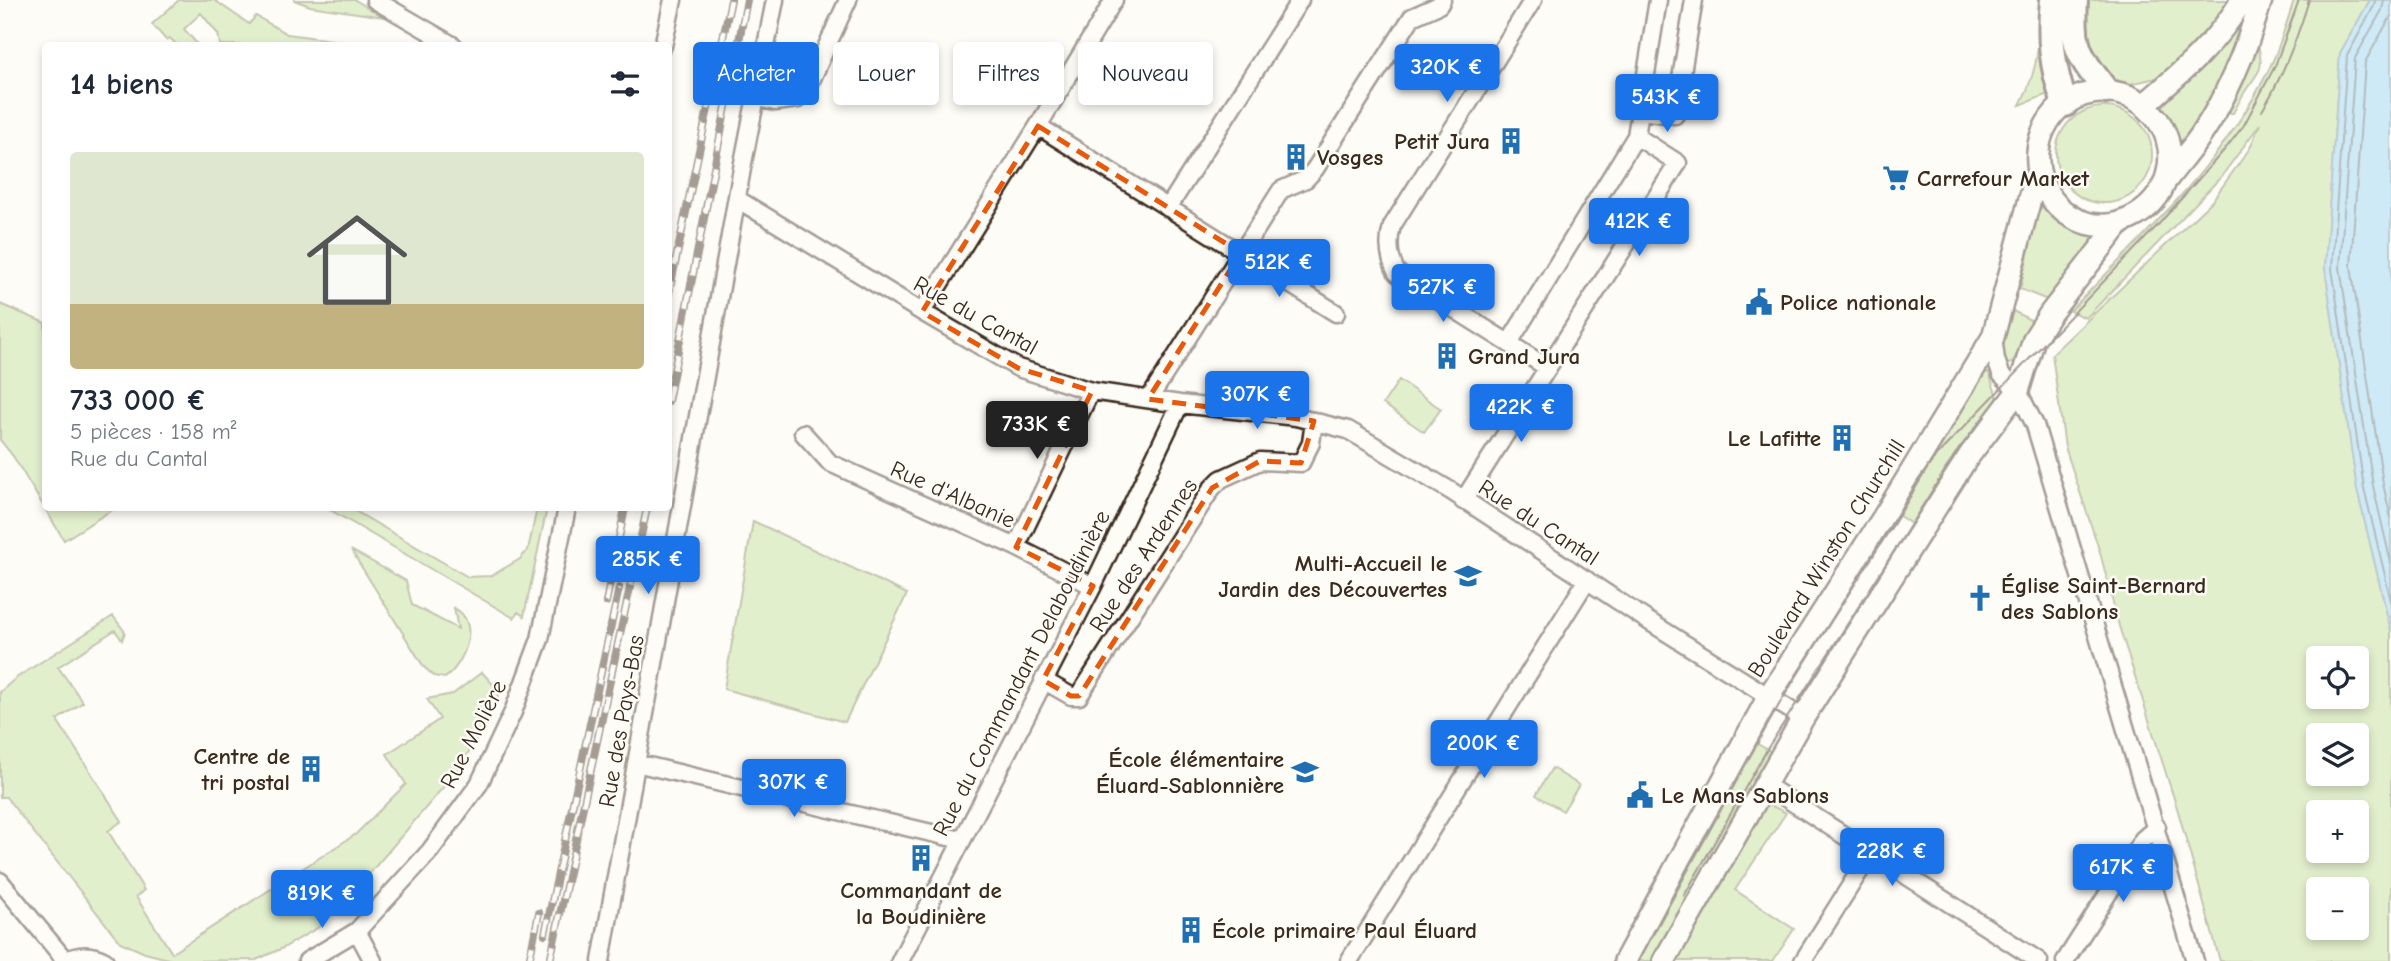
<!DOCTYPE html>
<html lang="fr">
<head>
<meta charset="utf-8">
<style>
	:root { --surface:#fff; --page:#f6f6f7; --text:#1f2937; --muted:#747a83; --line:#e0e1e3; --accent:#1a73e8 }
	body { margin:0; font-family:"Comic Neue",sans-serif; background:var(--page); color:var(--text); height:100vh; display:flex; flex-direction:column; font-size:26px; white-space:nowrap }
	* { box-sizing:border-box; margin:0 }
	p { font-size:23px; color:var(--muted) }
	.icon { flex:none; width:38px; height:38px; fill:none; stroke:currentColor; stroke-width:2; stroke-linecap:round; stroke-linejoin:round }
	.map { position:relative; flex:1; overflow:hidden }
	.side { position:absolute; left:42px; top:42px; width:630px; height:469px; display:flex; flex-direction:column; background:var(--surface); border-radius:7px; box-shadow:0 4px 10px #0003 }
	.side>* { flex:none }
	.guide { position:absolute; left:693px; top:42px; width:665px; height:63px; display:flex; gap:14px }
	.controls { position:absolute; left:2306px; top:646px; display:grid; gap:14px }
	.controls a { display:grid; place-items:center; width:63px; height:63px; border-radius:7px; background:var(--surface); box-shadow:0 4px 10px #0003; font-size:35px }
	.price { position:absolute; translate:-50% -60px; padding:0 16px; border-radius:7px; background:var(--accent); color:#fff; font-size:23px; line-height:46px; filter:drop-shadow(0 2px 4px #0008) }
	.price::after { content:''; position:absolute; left:50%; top:42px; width:21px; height:16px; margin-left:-10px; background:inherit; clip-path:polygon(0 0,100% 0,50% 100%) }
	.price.active { background:#222; color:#fff }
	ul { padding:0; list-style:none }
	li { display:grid; align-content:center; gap:14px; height:371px; padding:0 28px }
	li+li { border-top:2px solid var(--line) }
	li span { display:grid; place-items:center; height:217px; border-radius:7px; color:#555 }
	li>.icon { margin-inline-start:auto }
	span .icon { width:126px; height:126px; fill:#fffc; stroke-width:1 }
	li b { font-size:30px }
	h2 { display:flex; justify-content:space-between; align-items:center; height:84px; padding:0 28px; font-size:30px }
	.chip { padding:0 24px; border-radius:7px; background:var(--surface); box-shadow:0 4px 10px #0003; font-size:24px; line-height:63px }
	.chip.active { background:var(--accent); color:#fff }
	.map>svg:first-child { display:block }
</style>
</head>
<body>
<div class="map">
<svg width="2391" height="961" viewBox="0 0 2391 961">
	<rect width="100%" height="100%" fill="#fdfcf7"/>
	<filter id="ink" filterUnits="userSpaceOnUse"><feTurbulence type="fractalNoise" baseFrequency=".0143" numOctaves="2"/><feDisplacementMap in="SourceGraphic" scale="14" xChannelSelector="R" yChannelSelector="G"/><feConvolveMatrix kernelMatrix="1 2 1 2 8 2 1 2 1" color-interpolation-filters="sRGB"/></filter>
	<g filter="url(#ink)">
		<path fill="#c2e097" stroke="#7e855a" stroke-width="2" fill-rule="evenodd" d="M179 0H214L249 24 256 16 287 34 369 45H220L218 34 201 13 184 29 198 45H177L170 38 166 40 152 24Z
			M294 0H355L384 17 310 6Z
			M2082 0H2229L2205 31 2173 66 2157 78 2129 84 2105 76 2087 55Z
			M2294 0H2370L2340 53 2325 268 2357 489 2391 631V961H2220L2178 811 2119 626 2100 552 2065 447 2052 354 2212 201 2250 148 2260 124 2221 177 2086 318 2070 311C2145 233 2231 157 2275 56 2282 38 2288 19 2294 0ZM2319 658H2357V696H2319ZM2319 735H2357V774H2319ZM2319 812H2357V850H2319ZM2319 889H2357V928H2319Z
			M2239 19 2249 27 2243 39 2258 44C2263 69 2262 68 2248 87 2242 95 2238 105 2233 113H2222L2179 154C2178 136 2173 121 2162 107Z
			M2038 47 2043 48 2048 94 2020 105C2030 86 2036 68 2038 47Z
			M2056 155a48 48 0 1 1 96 0a48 48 0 1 1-96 0Z
			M2043 206 2097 235 2096 241 2050 301 2020 289 2038 211Z
			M0 304 45 323 46 508H115L64 540 13 456 0 440Z
			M2013 311 2036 323 2012 363 2006 365C1997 351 2009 327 2013 311Z
			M1983 371 1989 373 2000 406 1916 527 1892 511Z
			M1399 380 1441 409 1424 432 1383 404Z
			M327 508H350L468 577 491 576 520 559 528 550 537 508H547L524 616 518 612 514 618Z
			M753 521 907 594 845 722 724 689Z
			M351 550 406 581 412 605 458 629 454 608C482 622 464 664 445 678L434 676 424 667Z
			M113 616 125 632 122 640 115 630 58 667 83 702 57 720 122 821 108 831 144 890 136 897 172 953 356 834 406 784 387 754 440 719 427 699 453 694 482 672 500 692 488 720 458 770 352 894 319 927 283 948 256 960 176 961 145 953 120 942 6 797H0V692L16 678Z
			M1751 740 1773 753 1657 961H1632Z
			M1552 768 1579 785 1563 811 1536 795Z
			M1766 803 1786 813 1735 890 1794 929 1773 961H1677L1718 884Z"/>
		<path fill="#94d5f6" stroke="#7091a0" stroke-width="2" d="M2370 0H2391V631L2357 489 2325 268 2340 53Z"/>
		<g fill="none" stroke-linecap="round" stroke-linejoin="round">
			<path stroke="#5f6e74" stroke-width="2" d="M2375 0 2374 6 2347 56 2332 268 2364 488 2391 601
				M2384 0 2382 10 2355 58 2340 267 2373 486 2391 563
				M2391 16 2365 62 2351 266 2383 484 2391 518"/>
			<defs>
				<path id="street" d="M375 0 454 46
					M1533 0 1392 226C1387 243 1389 258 1397 273L1548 368
					M663 46 673 0
					M756 97 775 102 798 99 810 83 848 0
					M1640 111 1675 115 1694 0
					M1038 126 1114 0
					M737 199 922 312 1018 368 1091 391 1180 404 1296 417 1348 430 1451 491 1650 622 1803 718
					M1168 208 1300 0
					M922 312 1038 126 1336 313
					M1993 337 1996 360 2001 374 2018 391 2035 425 2195 961
					M1509 343 1636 136 1658 0
					M1149 399 1281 190 1306 179 1315 169 1412 17 1439 5 1442 0
					M803 433 830 463 1016 547 1093 586
					M1463 501 1678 163 1636 136
					M1016 547 1091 391
					M1043 680 1071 696H1079L1212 488 1221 479 1260 461 1301 463 1311 443 1314 421
					M636 763 961 840
					M1764 784 2039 961
					M0 881 65 960
					M357 931 373 961
					M64 961C78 954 91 953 105 961
					M307 961 357 931 430 851 479 784 513 712 540 639 567 508
					M601 961 743 163 775 0
					M900 961 1093 586 1180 404
					M1349 961 1587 580
					M1803 961 1871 853
					M2065 961 2143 839 2157 827"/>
				<path id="secondary" d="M2144 105C2179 75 2219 41 2242 0
					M2060 107C2002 164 2068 256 2137 215 2153 205 2164 190 2168 172 2173 151 2167 129 2152 113 2129 87 2092 86 2065 104
					M2167 179C2178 164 2191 150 2201 135 2229 94 2247 47 2261 0
					M1625 961 1769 696 1885 515 1993 337 2038 169
					M1664 961 1803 718 1965 461 2018 391 2034 339 2050 314 2121 222"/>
				<path id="primary" d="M2053 0C2049 39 2052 67 2065 104
					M2075 0C2072 48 2078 54 2106 91"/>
			</defs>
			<use href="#street" stroke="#3b2a1e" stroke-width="21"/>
			<use href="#secondary" stroke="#3b2a1e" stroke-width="26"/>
			<use href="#primary" stroke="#3b2a1e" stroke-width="30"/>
			<use href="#street" stroke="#fdfcf7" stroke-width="16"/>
			<use href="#secondary" stroke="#fdfcf7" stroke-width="21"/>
			<use href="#primary" stroke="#fdfcf7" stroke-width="24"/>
			<path stroke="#3b2a1e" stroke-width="2" d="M2262 111C2283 76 2297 39 2309 0
				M1684 896 1769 746 1962 446 1985 417
				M1638 961 1691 861 1780 703 1919 479 1937 455 2158 225 2226 148 2244 125 2275 66 2299 0"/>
			<defs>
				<path id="rail" d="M668 297 731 0
					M668 401 747 0
					M606 602 625 508
					M545 934 619 588
					M529 961 539 913
					M550 961 647 508"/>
			</defs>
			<use href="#rail" stroke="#3b2a1e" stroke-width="8"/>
			<use href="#rail" stroke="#fdfcf7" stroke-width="5" stroke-dasharray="16" stroke-linecap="butt"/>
		</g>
	</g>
	<path d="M0 0H2391V961H0ZM1038 126 1241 253 1148 399 1314 421 1301 463 1260 461 1212 488 1079 696H1071L1043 680 1093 586 1016 547 1092 391 1018 368 922 312Z" fill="#fdfcf7" fill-opacity=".55" fill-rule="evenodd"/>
	<path fill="none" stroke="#e8590c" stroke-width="5" stroke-dasharray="14 9" stroke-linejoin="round" d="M1038 126 1241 253 1148 399 1314 421 1301 463 1260 461 1212 488 1079 696H1071L1043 680 1093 586 1016 547 1092 391 1018 368 922 312Z"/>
	<defs>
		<symbol id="building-bare" viewBox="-9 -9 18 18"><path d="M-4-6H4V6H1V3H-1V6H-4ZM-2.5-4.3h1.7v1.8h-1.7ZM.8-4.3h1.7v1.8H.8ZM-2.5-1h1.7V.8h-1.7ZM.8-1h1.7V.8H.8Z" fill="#1f6fb2" stroke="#fdfcf7" stroke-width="2.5" paint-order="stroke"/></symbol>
		<symbol id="supermarket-bare" viewBox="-9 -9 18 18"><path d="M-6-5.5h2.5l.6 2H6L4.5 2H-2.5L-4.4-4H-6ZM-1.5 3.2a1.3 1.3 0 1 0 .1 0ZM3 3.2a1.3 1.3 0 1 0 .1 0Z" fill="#1f6fb2" stroke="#fdfcf7" stroke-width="2.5" paint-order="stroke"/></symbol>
		<symbol id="civic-bare" viewBox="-9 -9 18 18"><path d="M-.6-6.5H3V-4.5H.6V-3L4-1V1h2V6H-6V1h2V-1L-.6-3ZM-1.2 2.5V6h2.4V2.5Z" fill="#1f6fb2" stroke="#fdfcf7" stroke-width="2.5" paint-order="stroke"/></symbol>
		<symbol id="school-bare" viewBox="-9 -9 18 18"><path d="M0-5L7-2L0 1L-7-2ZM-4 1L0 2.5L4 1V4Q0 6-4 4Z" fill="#1f6fb2" stroke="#fdfcf7" stroke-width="2.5" paint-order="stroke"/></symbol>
		<symbol id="church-bare" viewBox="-9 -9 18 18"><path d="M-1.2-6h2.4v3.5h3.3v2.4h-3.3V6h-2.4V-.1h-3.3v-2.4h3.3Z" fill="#1f6fb2" stroke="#fdfcf7" stroke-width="2.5" paint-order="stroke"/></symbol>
	</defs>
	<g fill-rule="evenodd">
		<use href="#building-bare" x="1492" y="122" width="38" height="38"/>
		<use href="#building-bare" x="1277" y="138" width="38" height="38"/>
		<use href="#supermarket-bare" x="1877" y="159" width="38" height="38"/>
		<use href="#civic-bare" x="1740" y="283" width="38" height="38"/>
		<use href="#building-bare" x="1428" y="337" width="38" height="38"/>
		<use href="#building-bare" x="1823" y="419" width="38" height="38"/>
		<use href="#school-bare" x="1449" y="557" width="38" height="38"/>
		<use href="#church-bare" x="1961" y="579" width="38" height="38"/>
		<use href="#building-bare" x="292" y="750" width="38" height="38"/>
		<use href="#school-bare" x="1286" y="753" width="38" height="38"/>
		<use href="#civic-bare" x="1621" y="776" width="38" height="38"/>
		<use href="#building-bare" x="902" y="839" width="38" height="38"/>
		<use href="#building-bare" x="1172" y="911" width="38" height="38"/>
	</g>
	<g text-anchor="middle" stroke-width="5" stroke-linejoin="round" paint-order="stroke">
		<g font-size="23" font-weight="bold" fill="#3b2a1e" stroke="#fdfcf7" text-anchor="start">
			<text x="1490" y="149" text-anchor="end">Petit Jura</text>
			<text x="1317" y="165">Vosges</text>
			<text x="1917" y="186">Carrefour Market</text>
			<text x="1780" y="310">Police nationale</text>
			<text x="1468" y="364">Grand Jura</text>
			<text x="1821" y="446" text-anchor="end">Le Lafitte</text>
			<text x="1447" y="571" text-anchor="end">Multi-Accueil le<tspan x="1447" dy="26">Jardin des Découvertes</tspan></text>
			<text x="2001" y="593">Église Saint-Bernard<tspan x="2001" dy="26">des Sablons</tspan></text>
			<text x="290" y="764" text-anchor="end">Centre de<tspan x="290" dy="26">tri postal</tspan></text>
			<text x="1284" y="767" text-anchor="end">École élémentaire<tspan x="1284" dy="26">Éluard-Sablonnière</tspan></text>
			<text x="1661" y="803">Le Mans Sablons</text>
			<text x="921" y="898" text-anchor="middle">Commandant de<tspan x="921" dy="26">la Boudinière</tspan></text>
			<text x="1212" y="938">École primaire Paul Éluard</text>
		</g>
		<g font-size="23" fill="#3b2a1e" stroke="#fdfcf7">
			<text transform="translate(976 315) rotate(29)" y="8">Rue du Cantal</text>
			<text transform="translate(953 494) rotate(24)" y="8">Rue d'Albanie</text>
			<text transform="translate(1539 522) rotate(33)" y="8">Rue du Cantal</text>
			<text transform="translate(1143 555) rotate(-57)" y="8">Rue des Ardennes</text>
			<text transform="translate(1826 558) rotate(-58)" y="8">Boulevard Winston Churchill</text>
			<text transform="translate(1021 673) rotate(-63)" y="8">Rue du Commandant Delaboudinière</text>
			<text transform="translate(621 721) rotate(-80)" y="8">Rue des Pays-Bas</text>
			<text transform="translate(473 734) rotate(-63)" y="8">Rue Molière</text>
		</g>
	</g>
</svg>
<div class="controls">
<a><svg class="icon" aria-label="locate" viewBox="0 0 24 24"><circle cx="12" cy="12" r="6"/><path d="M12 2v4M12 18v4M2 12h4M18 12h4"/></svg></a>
<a><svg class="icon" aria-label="layers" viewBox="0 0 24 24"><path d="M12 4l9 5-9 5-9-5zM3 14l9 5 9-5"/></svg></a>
<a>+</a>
<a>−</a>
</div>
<b class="price" style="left:1447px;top:104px">320K €</b>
<b class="price" style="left:1667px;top:134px">543K €</b>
<b class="price" style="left:1639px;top:258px">412K €</b>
<b class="price" style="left:1279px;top:299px">512K €</b>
<b class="price" style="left:1443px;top:324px">527K €</b>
<b class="price" style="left:1257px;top:431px">307K €</b>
<b class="price" style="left:1521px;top:444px">422K €</b>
<b class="price active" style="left:1037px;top:461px">733K €</b>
<b class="price" style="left:648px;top:596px">285K €</b>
<b class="price" style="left:1484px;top:780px">200K €</b>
<b class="price" style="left:794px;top:819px">307K €</b>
<b class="price" style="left:1892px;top:888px">228K €</b>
<b class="price" style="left:2123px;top:904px">617K €</b>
<b class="price" style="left:322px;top:930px">819K €</b>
<div class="guide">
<a class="chip active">Acheter</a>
<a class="chip">Louer</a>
<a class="chip">Filtres</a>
<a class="chip">Nouveau</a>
</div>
<section class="side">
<h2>14 biens<svg class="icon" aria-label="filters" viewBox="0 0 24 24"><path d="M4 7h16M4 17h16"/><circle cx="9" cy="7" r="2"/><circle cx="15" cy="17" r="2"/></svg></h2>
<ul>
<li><span style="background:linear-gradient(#dfe7d0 70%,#c2b280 0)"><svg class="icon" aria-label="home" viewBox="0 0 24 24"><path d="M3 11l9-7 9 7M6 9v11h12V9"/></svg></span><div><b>733 000 €</b><p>5 pièces · 158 m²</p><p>Rue du Cantal</p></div></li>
</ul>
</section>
</div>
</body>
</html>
